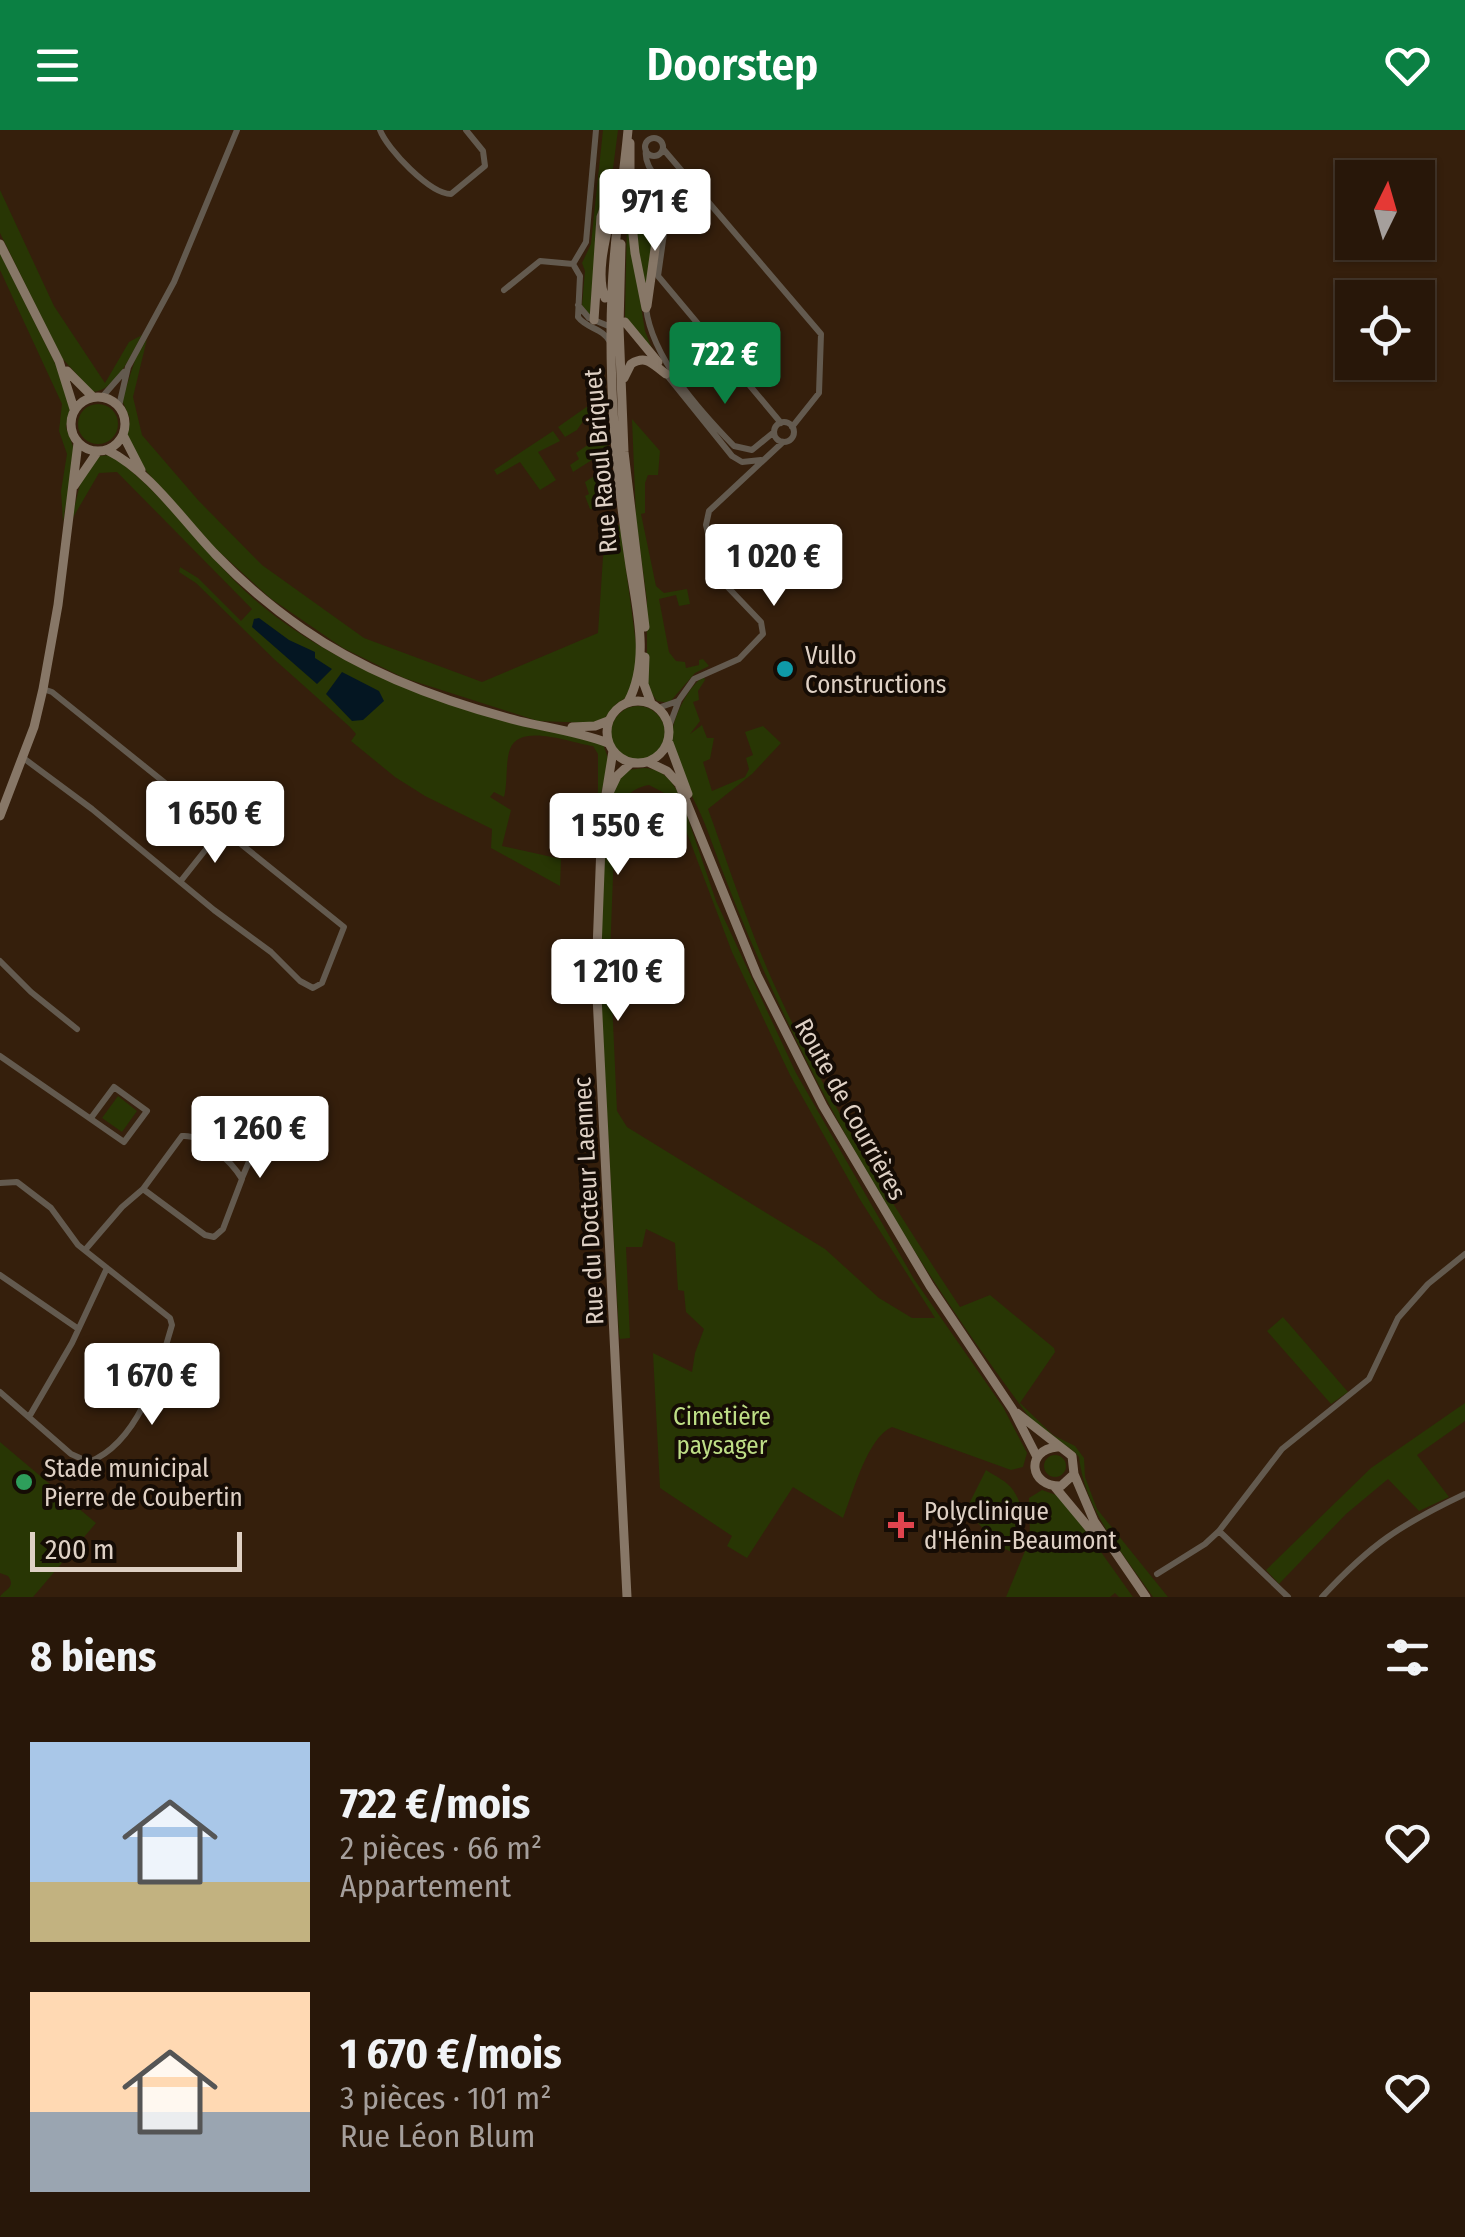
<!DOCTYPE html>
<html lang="fr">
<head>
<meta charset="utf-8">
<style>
	:root { --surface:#281709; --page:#342417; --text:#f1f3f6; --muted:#a59f9c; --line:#44362a; --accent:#0b8043 }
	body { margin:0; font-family:"Fira Sans Condensed",sans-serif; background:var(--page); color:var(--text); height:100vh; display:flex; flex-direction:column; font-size:38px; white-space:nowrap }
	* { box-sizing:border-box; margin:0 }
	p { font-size:32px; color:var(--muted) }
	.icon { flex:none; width:55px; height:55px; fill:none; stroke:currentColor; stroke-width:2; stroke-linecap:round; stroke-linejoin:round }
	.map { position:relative; height:1467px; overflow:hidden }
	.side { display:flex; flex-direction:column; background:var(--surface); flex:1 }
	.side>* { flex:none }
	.needle { width:65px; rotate:5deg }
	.controls { position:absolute; left:1335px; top:30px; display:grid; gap:20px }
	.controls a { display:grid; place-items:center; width:100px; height:100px; border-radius:0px; background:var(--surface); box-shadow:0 2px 8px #0004,0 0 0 2px var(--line); font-size:50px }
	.scale { position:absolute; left:30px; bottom:25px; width:212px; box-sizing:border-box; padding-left:10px; border:5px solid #dfd1c5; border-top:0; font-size:28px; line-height:35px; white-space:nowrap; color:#dfd1c5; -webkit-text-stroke:8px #150c05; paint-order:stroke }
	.price { position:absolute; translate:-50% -85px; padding:0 22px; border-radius:10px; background:#fff; color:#222; font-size:32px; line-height:65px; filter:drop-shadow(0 2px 5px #0008) }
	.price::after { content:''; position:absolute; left:50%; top:60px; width:30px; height:22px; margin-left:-15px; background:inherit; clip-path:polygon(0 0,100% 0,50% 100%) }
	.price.on { background:var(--accent); color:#fff }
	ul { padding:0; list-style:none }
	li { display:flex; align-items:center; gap:30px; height:250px; padding:0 30px }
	li span { display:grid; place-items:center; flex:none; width:280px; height:200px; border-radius:0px; color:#555 }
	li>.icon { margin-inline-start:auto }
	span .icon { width:120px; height:120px; fill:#fffc; stroke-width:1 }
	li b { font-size:42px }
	h2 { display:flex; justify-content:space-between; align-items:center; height:120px; padding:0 30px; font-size:42px }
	header { display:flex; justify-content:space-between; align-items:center; height:130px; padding:0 30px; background:var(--accent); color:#fff; font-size:45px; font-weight:600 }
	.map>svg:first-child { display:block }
</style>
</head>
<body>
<header><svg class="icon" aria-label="menu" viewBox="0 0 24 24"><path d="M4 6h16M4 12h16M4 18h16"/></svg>Doorstep<svg class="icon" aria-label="heart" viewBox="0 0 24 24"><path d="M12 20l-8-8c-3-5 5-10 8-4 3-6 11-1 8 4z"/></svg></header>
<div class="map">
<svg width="1465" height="1467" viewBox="0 0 1465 1467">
	<rect width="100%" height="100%" fill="#351f0c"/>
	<path fill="#283604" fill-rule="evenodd" d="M603 0H618L611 54 603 66 599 81 590 186 582 175 585 141 582 133 591 114Z
		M644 54 658 65 645 168 633 78 636 76 635 56Z
		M0 60 54 176 105 253 129 212 142 205C131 224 117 260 93 262L61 227 0 103Z
		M627 89 645 201 655 226 625 187Z
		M0 123 63 249 71 274 66 297 75 322 63 392 61 361 67 324 59 301 62 274 0 140Z
		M147 209 133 267 142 305 198 370 262 435 364 508 482 552 598 503 605 397 620 395 637 521 633 554 627 567 616 574 604 589 593 593 538 591 404 548 343 518 270 468 215 418 146 341 127 305 130 289 122 270 136 227Z
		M602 266 606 274 609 353H603V364H597L598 378 590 379 585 366 589 364 585 352 603 340 604 328H595L573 342 570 335 579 329 576 323 602 305 601 277H593L577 300 565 307 558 297Z
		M78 294a20 20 0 1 1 40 0a20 20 0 1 1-40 0Z
		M632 289 660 321 658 345H648L645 353V383L641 384 656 456 664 463 687 459 690 474 679 476 676 465 659 469 669 522 676 531 685 532 686 538 699 535V530L703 529 709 536 695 543 669 573 657 571 647 557V471L636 388Z
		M553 301 560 311 538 322 556 350 540 360 520 332 497 345 494 340Z
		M110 325C168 364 206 430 261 475 360 556 481 584 603 614L609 631 598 676V624L593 616C571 613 520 592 510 619 505 634 508 652 504 667L494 662 490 667 511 680 502 716 561 729 560 756 491 718 492 699 425 666 395 647 351 611 356 604 350 597 275 530 196 453 179 442 180 437 198 448 241 491 252 479 117 342 99 343 71 391 82 346 99 326Z
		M704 546 705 550 698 561 699 570 693 572 700 591 690 604 702 595 707 608H714L710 629 703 632 712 661 745 647 749 639 746 628 753 625 745 602 763 596 781 613 752 644 708 679C729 737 748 796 773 852 824 966 891 1073 960 1177L990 1165 1054 1218 1055 1222 1020 1273 1053 1305 1075 1316 1084 1328 1085 1347 1097 1379 1168 1467H1153C1123 1423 1085 1381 1079 1327 1070 1316 1059 1313 1048 1305 1037 1297 1026 1284 1018 1272 889 1098 781 906 708 702 699 676 679 645 672 619 667 597 686 558 704 546Z
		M611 603a27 27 0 1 1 54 0a27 27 0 1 1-54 0Z
		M644 638C664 639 672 651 681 668L716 771 796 943 914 1149 1003 1277 1027 1323 1023 1337 1011 1340 892 1297C867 1308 853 1363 843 1388L793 1357 747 1428 727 1416 732 1406 660 1358 653 1223 692 1242 695 1223 704 1199 686 1182 684 1161 678 1160 675 1113 646 1099 642 1117H626L630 1208 620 1209 619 1204 600 856V797L608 673 615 654 628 640ZM649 655 668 665 679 682 732 822 790 945 859 1068 935 1188H912L879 1168 825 1119 627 997 617 981 610 826 615 693C620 673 627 659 649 655Z
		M118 966 137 981 122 1002 102 988Z
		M1283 1187 1348 1262 1331 1274 1267 1201Z
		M1465 1273V1291L1417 1325 1449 1367 1419 1381 1388 1349 1346 1384 1279 1454 1266 1440 1371 1338Z
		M0 1312 96 1393 33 1467H0C3 1460 17 1458 8 1446L0 1443Z
		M1044 1336a11 11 0 1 1 22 0a11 11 0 1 1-22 0Z
		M986 1340C995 1346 1007 1351 1013 1360 1025 1377 1029 1409 1012 1422L1000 1417 966 1380Z
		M1042 1360 1059 1366 1066 1373 1133 1467H1119L1115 1463 1110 1467H1006L1030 1409 1029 1368Z"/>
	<path fill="#041622" d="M259 488 289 510 315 522V528L332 539 317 554 252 497 254 489Z
		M342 542 379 561 384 571 363 590 352 591 326 564Z"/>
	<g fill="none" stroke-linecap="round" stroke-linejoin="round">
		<path stroke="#635a4f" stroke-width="6" d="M380 0C387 19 430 64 451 64L485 36 483 21 466 0
			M645 17a9 9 0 1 1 18 0a9 9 0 1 1-18 0Z
			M646 20C643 39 663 51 669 68L658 146 781 293
			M664 20 821 204 819 263 792 297
			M573 134 586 112 596 0
			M504 160 540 131 573 134 580 146 578 187C587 199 603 198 610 212
			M578 175 589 188 611 197
			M646 178C652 228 700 281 734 316L752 320 774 302
			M666 244 732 326 742 332 761 330
			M102 267 124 242
			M119 276 128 237 174 152 237 0
			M774 302a10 10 0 1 1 20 0a10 10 0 1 1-20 0Z
			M658 578 678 571
			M669 597 679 570 694 549 739 529 763 504 761 492 719 448 706 395 709 381 783 312
			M22 627 92 679 214 780 271 822 300 851 313 858 322 853 344 797 52 562 43 559
			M180 752 222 699
			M0 831 31 862 77 899
			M0 926 124 1012 147 981 114 957 91 988
			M242 1048 254 1020
			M0 1053 17 1052 51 1078 78 1115 170 1188 172 1195C158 1243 139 1312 89 1332L71 1324 0 1262
			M85 1120 122 1077 143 1059 182 1006C203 1004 232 1032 242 1049L223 1099 214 1107 205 1105 143 1059
			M0 1145 77 1198
			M29 1287 72 1213 107 1138
			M1219 1401 1288 1467
			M1157 1444 1205 1414 1219 1401 1282 1319 1369 1249 1398 1188 1428 1154 1465 1124
			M1322 1467C1371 1414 1400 1395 1465 1364"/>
		<path stroke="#877767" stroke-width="9" d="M630 13V76L635 123 646 178
			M636 51 651 52 660 62 661 76 647 176
			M0 114 59 231 74 279
			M621 114 619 197 624 322 645 497
			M605 168C592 137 615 80 618 47
			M594 190 601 87 610 62
			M625 192 658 232
			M67 241 93 267
			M624 248 631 234C647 224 653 235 666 244
			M71 294a27 27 0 1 1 54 0a27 27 0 1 1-54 0Z
			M123 305 141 340
			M107 320C151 342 182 390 216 425 242 452 271 477 303 499 366 543 445 572 519 591 549 598 579 602 608 613
			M74 356 98 321
			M645 527 644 554 651 573
			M607 602a31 31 0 1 1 62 0a31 31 0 1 1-62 0Z
			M628 572C650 531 637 480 630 436 616 346 608 252 612 161 614 107 623 54 628 0
			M572 597 595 596 608 591
			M669 613 688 664
			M613 621 602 689 596 846 627 1467
			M648 632 667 641 679 654 757 845 823 976 930 1156 1013 1280 1037 1327
			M607 667 617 646 631 633
			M0 686 34 597 43 559 58 475 78 313
			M1017 1283 1072 1326 1074 1344 1094 1391 1146 1467
			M1057 1317C1025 1320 1029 1357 1061 1356L1074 1344
			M1055 1357 1104 1416"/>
	</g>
	<circle fill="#0f9aa8" stroke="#150c05" stroke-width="4" cx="785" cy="539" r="10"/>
	<circle fill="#2e9e5b" stroke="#150c05" stroke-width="4" cx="24" cy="1352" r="10"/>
	<path fill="#e0444e" stroke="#150c05" stroke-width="4" d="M896 1380h10v10h10v10h-10v10h-10v-10h-10v-10h10z"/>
	<g text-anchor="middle" stroke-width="8" stroke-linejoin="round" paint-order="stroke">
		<g font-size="25" fill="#dfd1c5" stroke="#150c05">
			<text transform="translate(600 331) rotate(-95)" y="9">Rue Raoul Briquet</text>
			<text transform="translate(851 979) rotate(61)" y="9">Route de Courrières</text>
			<text transform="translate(588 1071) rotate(-93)" y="9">Rue du Docteur Laennec</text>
		</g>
		<g font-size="25" fill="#dfd1c5" stroke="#150c05" text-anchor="start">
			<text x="805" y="534">Vullo<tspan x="805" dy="29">Constructions</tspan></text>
			<text x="44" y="1347">Stade municipal<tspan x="44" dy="29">Pierre de Coubertin</tspan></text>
			<text x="924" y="1390">Polyclinique<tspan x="924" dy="29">d'Hénin-Beaumont</tspan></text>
		</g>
		<g font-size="25" fill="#bede86" stroke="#150c05">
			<text x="722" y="1295">Cimetière<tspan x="722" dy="29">paysager</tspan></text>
		</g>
	</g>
</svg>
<div class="controls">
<a><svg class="needle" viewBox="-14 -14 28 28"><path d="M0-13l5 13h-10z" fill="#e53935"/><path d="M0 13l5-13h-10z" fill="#a59f9c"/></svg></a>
<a><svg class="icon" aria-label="locate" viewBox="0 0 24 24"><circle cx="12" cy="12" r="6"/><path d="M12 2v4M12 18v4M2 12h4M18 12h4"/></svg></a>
</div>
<div class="scale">200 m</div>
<b class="price" style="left:655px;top:124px">971 €</b>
<b class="price on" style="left:725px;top:277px">722 €</b>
<b class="price" style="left:774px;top:479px">1 020 €</b>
<b class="price" style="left:215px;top:736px">1 650 €</b>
<b class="price" style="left:618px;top:748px">1 550 €</b>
<b class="price" style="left:618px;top:894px">1 210 €</b>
<b class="price" style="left:260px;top:1051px">1 260 €</b>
<b class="price" style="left:152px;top:1298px">1 670 €</b>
</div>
<section class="side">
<h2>8 biens<svg class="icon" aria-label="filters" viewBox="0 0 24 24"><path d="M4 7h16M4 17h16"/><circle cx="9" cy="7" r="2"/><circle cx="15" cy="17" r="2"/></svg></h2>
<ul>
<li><span style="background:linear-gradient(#a9c7e8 70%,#c2b280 0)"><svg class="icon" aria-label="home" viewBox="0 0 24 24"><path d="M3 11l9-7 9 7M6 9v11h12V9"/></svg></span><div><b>722 €/mois</b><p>2 pièces · 66 m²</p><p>Appartement</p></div><svg class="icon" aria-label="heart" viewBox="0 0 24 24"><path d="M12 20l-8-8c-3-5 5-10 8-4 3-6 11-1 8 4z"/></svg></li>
<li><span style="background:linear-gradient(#ffd9b3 60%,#9aa5b1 0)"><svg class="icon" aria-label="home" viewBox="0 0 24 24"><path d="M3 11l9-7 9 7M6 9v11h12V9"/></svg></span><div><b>1 670 €/mois</b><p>3 pièces · 101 m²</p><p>Rue Léon Blum</p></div><svg class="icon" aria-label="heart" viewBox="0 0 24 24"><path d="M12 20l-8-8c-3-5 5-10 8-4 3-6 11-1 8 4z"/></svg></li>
</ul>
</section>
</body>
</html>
